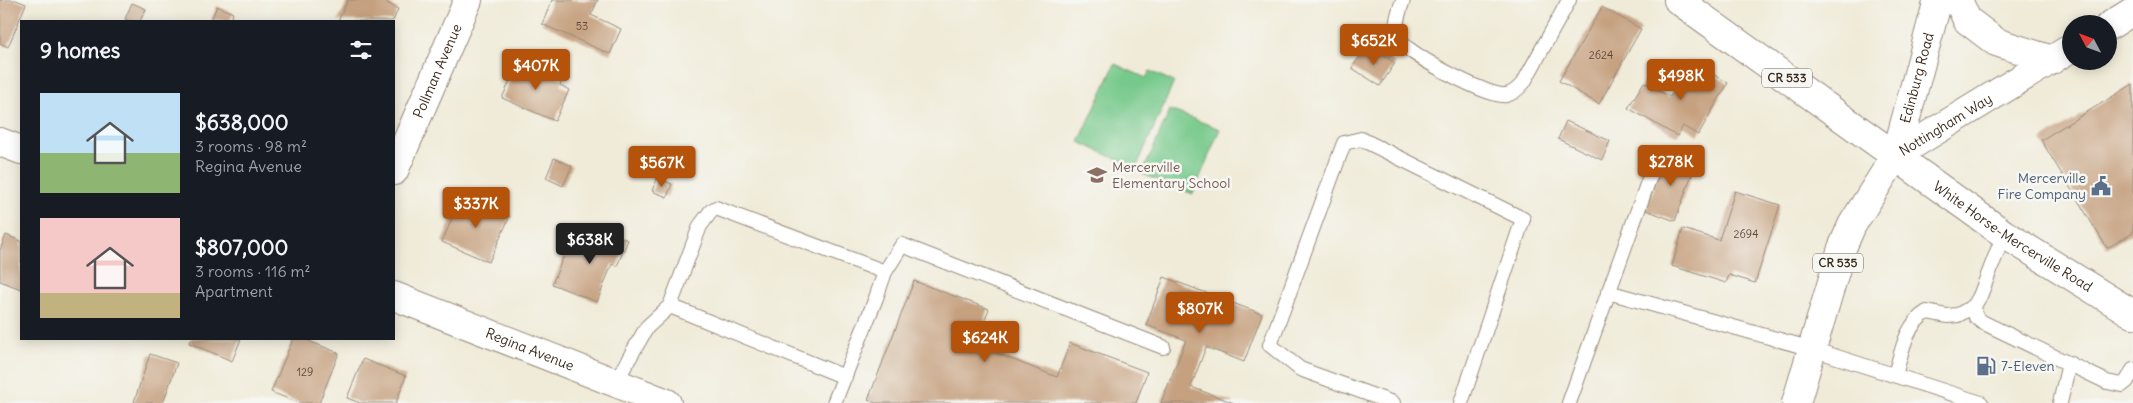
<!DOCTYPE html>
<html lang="en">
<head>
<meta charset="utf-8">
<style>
	:root { --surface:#171b24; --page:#20242c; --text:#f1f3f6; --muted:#9ea1a6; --accent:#b45309 }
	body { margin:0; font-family:Delius,sans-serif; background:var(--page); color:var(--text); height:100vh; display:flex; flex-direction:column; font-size:19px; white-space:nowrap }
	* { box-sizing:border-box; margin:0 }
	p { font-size:16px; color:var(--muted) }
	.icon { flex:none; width:28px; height:28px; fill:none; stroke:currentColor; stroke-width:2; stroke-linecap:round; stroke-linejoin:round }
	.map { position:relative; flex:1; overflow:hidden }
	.details { position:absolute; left:20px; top:20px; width:375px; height:320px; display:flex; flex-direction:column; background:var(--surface); border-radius:0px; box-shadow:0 2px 12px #0003 }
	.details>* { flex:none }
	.needle { width:32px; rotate:311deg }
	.tools { position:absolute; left:2062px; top:15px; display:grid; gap:10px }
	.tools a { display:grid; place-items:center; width:55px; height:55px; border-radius:50%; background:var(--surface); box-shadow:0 2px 12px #0003; font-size:25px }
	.price { position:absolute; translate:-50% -42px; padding:0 11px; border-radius:5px; background:var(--accent); color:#fff; font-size:16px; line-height:32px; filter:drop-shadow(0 1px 2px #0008) }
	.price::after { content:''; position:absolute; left:50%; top:30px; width:15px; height:11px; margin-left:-8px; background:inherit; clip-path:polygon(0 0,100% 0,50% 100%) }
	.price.current { background:#222; color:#fff }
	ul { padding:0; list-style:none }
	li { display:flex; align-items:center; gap:15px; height:125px; padding:0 20px }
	li span { display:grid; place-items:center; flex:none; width:140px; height:100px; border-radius:0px; color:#555 }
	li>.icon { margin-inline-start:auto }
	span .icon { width:60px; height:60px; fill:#fffc; stroke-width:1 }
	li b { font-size:21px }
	h2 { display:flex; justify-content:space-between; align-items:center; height:60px; padding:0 20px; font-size:21px }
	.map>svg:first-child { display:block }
</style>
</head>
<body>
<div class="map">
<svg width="2133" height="403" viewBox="0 0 2133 403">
	<rect width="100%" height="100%" fill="#f6f6f2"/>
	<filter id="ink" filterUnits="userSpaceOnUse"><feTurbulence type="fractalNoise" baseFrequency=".02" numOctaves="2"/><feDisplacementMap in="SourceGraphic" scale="10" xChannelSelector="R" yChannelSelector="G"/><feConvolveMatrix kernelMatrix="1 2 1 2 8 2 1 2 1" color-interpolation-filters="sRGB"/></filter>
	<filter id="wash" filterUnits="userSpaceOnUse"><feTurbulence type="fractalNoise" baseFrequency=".0096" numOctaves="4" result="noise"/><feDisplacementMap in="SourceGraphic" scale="20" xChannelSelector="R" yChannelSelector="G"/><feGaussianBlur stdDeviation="1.12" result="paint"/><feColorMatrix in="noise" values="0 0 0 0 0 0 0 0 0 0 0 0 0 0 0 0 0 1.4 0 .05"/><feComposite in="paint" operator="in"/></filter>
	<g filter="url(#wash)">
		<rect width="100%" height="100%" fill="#f0ebd8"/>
		<path fill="#77c98b" stroke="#597a54" d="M1115 64 1146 78 1150 71 1174 82 1136 168 1079 142Z
			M1170 110 1220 129 1193 194 1142 174Z"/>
		<g id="blocks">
			<path fill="#c6a180" d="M0 0H16L26 4 8 47 0 43Z
				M348 0H389L387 3 398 9 393 21H338Z
				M552 0H598L591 15 621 29 610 54 542 24Z
				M132 3 146 9 140 21H130L125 19Z
				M217 6 233 13 230 21 211 20Z
				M1602 7 1641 29 1599 104 1559 81Z
				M1367 45 1395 63 1380 86 1352 68Z
				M520 60 563 79 560 85 569 90 555 121 502 98Z
				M1691 61 1728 83 1698 135 1683 126 1677 136 1628 108 1644 82 1670 97Z
				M2133 84V233L2107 248 2041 140Z
				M1566 121 1610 141 1602 160 1558 139Z
				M1667 152 1696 163 1675 221 1646 210Z
				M554 158 572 166 563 186 546 178Z
				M657 178 672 184 667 197 652 191Z
				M1735 191 1780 205 1755 283 1729 275 1726 283 1672 266 1683 229 1719 240Z
				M462 195 510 216 489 262 442 242Z
				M601 229 628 240 617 266 612 264 597 302 552 284 570 241 593 250Z
				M6 235 21 241V289L0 281V250Z
				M1164 277 1262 314 1244 362 1206 347 1191 387 1234 403H1161L1186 340 1146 325Z
				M914 281 989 309 975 345 1057 377 1070 343 1147 372 1136 403H876L868 400Z
				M191 339H241L232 361 189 343Z
				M293 339H304L339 353 319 403H299L271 392Z
				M150 354 177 363 163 403H137L134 402Z
				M363 359 406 376 396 403H360L347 398Z"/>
		</g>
	</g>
	<g filter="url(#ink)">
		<use href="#blocks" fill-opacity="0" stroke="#968a7b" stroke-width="1"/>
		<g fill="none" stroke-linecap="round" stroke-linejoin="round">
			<defs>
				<path id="lane" d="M1403 0C1399 11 1392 30 1400 41 1410 55 1489 98 1506 95 1513 94 1519 88 1524 82L1569 0
					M885 272 902 245 1163 347
					M1608 292 1812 349 1981 403
					M670 306 700 226 711 211 716 208 885 272 876 298 834 403
					M1974 306 1976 317 1982 322 2107 382 2122 385 2127 381 2133 370
					M1895 375C1902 352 1905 325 1927 312L1947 316 1958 315 1974 306 1980 296 2004 234
					M615 383 647 327 670 306 845 377
					M1393 403 1300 369 1270 345 1344 143 1361 139 1523 219 1461 403
					M1569 403 1655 162
					M2060 403 2069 363"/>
				<g id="street">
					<path d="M0 142 21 150"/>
					<path id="s1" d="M394 171 468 0"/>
					<path id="s2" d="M394 296 667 403"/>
				</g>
				<g id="secondary">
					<path d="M1958 0 1967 20 1996 42 2052 60"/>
					<path d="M2109 26 2133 11"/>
					<path id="s3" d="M1896 155 2071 48"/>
					<path id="s4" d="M1896 155 1938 0"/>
				</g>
				<g id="primary">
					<path id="s5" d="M1678 0 2004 234 2133 314"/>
					<path d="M1796 403 1842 248 1852 225 1896 155"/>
				</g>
			</defs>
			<use href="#lane" stroke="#968a7b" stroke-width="16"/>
			<use href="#street" stroke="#968a7b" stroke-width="30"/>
			<use href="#secondary" stroke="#968a7b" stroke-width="30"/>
			<use href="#primary" stroke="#968a7b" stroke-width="30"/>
			<use href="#lane" stroke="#fff" stroke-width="14"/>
			<use href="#street" stroke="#fff" stroke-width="28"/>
			<use href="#secondary" stroke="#fff" stroke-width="28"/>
			<use href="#primary" stroke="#fff" stroke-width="28"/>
		</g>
	</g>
	<defs>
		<symbol id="school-bare" viewBox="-9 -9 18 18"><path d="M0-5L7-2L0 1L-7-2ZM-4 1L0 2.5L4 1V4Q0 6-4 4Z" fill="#8d6e63" stroke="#f6f6f2" stroke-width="2.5" paint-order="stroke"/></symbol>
		<symbol id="civic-bare" viewBox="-9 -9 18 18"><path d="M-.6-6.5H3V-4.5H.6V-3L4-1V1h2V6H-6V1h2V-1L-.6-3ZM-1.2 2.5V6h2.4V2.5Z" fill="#5c6f8a" stroke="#f6f6f2" stroke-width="2.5" paint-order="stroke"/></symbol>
		<symbol id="fuel-bare" viewBox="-9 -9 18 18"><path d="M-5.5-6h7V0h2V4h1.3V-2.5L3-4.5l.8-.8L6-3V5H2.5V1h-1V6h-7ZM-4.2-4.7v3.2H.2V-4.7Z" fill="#5c6f8a" stroke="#f6f6f2" stroke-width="2.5" paint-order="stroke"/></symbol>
	</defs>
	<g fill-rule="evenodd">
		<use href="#school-bare" x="1083" y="161" width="28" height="28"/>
		<use href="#civic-bare" x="2087" y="172" width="28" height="28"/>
		<use href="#fuel-bare" x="1972" y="352" width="28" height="28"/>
	</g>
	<g text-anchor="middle" stroke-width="5" stroke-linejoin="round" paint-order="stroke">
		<g font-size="11" fill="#5e4836">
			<text x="582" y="30">53</text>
			<text x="1601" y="59">2624</text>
			<text x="1746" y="238">2694</text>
			<text x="305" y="376">129</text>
		</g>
		<g fill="#f6f6f2" stroke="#73675e" stroke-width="1">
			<rect x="1762" y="68.5" width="50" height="19" rx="4"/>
			<rect x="1813" y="253.5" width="50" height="19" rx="4"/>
		</g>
		<g font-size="12" font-weight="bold" fill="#3b2a1e">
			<text x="1787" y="82">CR 533</text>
			<text x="1838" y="267">CR 535</text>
		</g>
		<g font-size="14" fill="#3b2a1e" stroke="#f6f6f2">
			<text dy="5" stroke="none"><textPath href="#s1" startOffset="109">Pollman Avenue</textPath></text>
			<text dy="5" stroke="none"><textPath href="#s4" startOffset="80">Edinburg Road</textPath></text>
			<text dy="5" stroke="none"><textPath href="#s3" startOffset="58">Nottingham Way</textPath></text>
			<text dy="5" stroke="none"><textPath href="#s5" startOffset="410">White Horse-Mercerville Road</textPath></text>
			<text dy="5" stroke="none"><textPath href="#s2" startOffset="146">Regina Avenue</textPath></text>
		</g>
		<g font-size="14" fill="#785e54" stroke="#f6f6f2" text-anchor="start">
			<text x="1112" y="172">Mercerville<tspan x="1112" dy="16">Elementary School</tspan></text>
		</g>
		<g font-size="14" fill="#4e5e75" stroke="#f6f6f2" text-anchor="end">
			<text x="2086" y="183">Mercerville<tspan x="2086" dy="16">Fire Company</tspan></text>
			<text x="2001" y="371" text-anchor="start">7-Eleven</text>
		</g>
	</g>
</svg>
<div class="tools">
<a><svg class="needle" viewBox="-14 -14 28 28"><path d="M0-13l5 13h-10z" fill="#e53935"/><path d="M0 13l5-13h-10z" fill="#9ea1a6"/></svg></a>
</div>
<b class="price" style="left:1374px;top:66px">$652K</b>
<b class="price" style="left:536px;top:91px">$407K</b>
<b class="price" style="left:1681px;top:101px">$498K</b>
<b class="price" style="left:1671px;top:187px">$278K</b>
<b class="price" style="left:662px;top:188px">$567K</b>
<b class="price" style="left:476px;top:229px">$337K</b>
<b class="price current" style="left:590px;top:265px">$638K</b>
<b class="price" style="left:1200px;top:334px">$807K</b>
<b class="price" style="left:985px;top:363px">$624K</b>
<section class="details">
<h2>9 homes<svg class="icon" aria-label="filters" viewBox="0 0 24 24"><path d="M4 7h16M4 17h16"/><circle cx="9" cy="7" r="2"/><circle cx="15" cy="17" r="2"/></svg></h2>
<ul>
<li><span style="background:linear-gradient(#bfe0f5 60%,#8fb573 0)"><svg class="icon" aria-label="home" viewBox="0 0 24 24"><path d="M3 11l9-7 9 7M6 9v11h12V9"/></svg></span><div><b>$638,000</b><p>3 rooms · 98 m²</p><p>Regina Avenue</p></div></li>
<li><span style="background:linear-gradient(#f6c9c9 75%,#c2b280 0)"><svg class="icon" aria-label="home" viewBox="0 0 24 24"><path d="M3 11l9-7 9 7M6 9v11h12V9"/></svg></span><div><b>$807,000</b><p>3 rooms · 116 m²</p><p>Apartment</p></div></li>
</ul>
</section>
</div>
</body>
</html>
